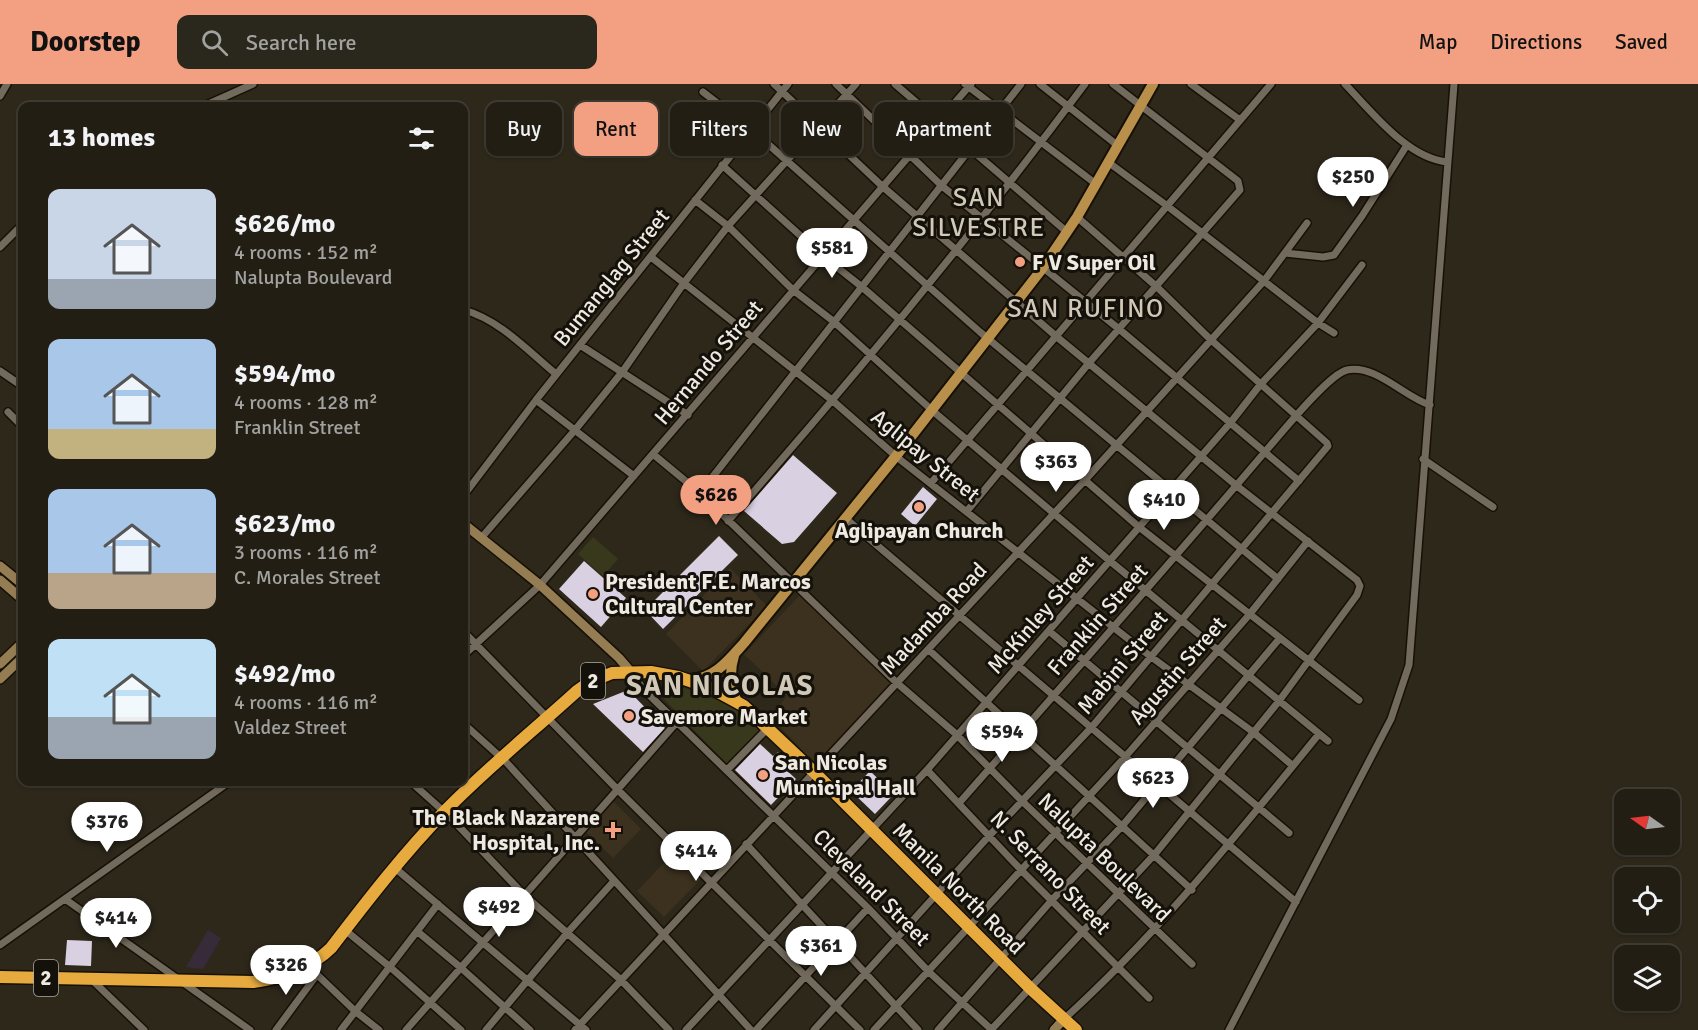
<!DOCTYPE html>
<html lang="en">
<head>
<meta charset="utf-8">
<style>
	:root { --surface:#221e14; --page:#2a271d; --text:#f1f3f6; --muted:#a2a2a0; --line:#3f3c34; --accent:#f3a082 }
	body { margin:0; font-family:Signika,sans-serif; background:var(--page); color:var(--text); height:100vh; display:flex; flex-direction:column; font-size:22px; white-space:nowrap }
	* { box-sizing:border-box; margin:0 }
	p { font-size:20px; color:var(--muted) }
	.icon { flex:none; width:33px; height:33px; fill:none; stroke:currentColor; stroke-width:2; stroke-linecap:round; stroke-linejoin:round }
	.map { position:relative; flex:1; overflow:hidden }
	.panel { position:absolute; left:18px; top:18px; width:450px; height:684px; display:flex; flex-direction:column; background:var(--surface); border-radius:12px; box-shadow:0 2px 4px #0004,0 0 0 2px var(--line) }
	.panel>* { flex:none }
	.top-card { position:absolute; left:486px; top:18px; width:570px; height:54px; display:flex; gap:12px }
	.needle { width:39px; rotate:284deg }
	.tools { position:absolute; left:1614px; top:705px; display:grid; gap:12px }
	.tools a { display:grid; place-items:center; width:66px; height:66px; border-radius:12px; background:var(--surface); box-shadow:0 2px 4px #0004,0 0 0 2px var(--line); font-size:30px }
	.price { position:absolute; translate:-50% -51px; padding:0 14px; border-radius:21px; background:#fff; color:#222; font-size:20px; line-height:39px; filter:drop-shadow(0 2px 3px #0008) }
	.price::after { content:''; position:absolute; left:50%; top:36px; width:18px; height:14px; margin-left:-9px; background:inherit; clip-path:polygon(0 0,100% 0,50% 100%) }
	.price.active { background:var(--accent); color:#111 }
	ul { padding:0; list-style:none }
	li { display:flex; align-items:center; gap:18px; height:150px; padding:0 30px }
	li span { display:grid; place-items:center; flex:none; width:168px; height:120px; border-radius:12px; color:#555 }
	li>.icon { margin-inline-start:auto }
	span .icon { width:72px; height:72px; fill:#fffc; stroke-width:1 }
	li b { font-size:26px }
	h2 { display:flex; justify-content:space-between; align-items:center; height:72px; padding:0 30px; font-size:26px }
	.tag { padding:0 21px; border-radius:12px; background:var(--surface); box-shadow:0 2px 4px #0004,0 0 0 2px var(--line); font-size:21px; line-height:54px }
	.tag.active { background:var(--accent); color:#111 }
	header { display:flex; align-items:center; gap:36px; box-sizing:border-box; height:84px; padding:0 30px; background:var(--accent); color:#111 }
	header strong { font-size:28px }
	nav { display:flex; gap:33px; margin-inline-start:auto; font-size:21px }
	.search { width:420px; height:54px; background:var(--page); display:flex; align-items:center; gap:15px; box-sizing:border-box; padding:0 21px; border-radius:12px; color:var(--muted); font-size:22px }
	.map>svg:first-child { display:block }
</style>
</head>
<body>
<header>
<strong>Doorstep</strong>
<div class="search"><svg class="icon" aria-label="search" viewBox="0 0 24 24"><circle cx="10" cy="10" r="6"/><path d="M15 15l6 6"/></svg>Search here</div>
<nav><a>Map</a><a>Directions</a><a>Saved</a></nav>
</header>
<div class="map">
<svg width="1698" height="946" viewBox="0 0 1698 946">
	<rect width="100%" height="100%" fill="#2e281b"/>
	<path fill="#372b39" d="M208 846 221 854 203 885 186 883Z"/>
	<path fill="#3b311e" d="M730 484 767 522 703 587 666 550Z
		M801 510 894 595 815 680 770 632 787 612 744 570Z
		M613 717 641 745 613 774 585 747Z
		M678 764 705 791 664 833 637 807Z"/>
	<path fill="#38391c" d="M593 453 618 475 603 492 578 470Z
		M671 600 700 609 739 625 762 645 727 680 664 615 663 606Z"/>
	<path fill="#d9d0e1" d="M793 371 837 409 794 458 782 460 744 427Z
		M923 403 937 415 915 442 901 430Z
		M719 452 738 471 663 545 645 526Z
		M584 477 626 514 601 543 559 505Z
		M628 606 665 644 643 668 593 620Z
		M760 660 773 672 778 668 786 676 781 681 796 695 771 721 735 686Z
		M870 687 894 710 875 730 851 707Z
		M67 856 92 857 91 882 65 881Z"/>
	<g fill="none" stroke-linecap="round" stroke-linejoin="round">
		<defs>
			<path id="street" d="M774 0 882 102 1057 253 1237 402 1357 496 1360 502 1357 511 1279 617 1155 770 991 946
				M836 0 942 102 1119 245 1299 397
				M895 0 1067 148
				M965 0 1096 100
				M1040 0 1117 61
				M1191 0 1240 36
				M1345 0C1372 28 1408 75 1448 78
				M703 8 751 45 980 248 1278 495
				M0 12 7 0
				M204 22 253 0
				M1108 78 1166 121 1318 239 1334 249
				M722 81 823 172 862 203 1139 443 1359 616
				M695 116 728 142 793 206 833 237 934 328 1110 477 1328 657
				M0 163 22 141
				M1285 169 1323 173 1334 171 1362 132 1407 61
				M651 173 833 317 898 374 1150 572 1253 648 1293 682
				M464 226C500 236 528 267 556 290
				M580 261 688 331
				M0 287 22 302
				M536 316 634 392
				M8 328 22 342
				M653 370 700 409 897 599 956 650 1022 717 1192 880
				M1423 375 1493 423
				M931 399 1271 0
				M700 409 1021 0
				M464 411 536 316 788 0
				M967 427 1089 279 1240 106 1238 97 1113 0
				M845 434 1296 818
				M728 437C852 296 972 151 1085 0
				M482 453 575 346 623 287 684 199 728 142 856 0
				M1049 547 1289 749
				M464 548 618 706 860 946
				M929 566 1192 806
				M464 571 540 501 971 0
				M631 588 645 607 868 824 929 888 992 946
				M464 640 506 678 751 946
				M727 686 768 644
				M927 686 1022 787 1149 914
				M411 698 450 733 525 812 621 896 669 946
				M960 718C1064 600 1168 482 1270 362 1284 346 1329 290 1347 286 1376 280 1404 313 1430 321
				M746 760 918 946
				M395 784 586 946
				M65 815 250 946
				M345 846 390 883 461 946
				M418 848 460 883 530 946
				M0 861 229 698
				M307 881 355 927 379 946
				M91 895 144 946
				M1063 936C1159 849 1238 749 1319 650
				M276 946 316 892
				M341 946 438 820
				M406 946 677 638
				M486 946 568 848 613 798
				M575 946 1086 395 1264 197 1307 139
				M686 946 927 686 1231 338 1260 301 1318 239 1362 181
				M756 946 868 824
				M814 946 989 752 1091 644 1328 362 1327 359 1210 255 1157 203 1077 133
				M874 946 1125 673 1249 531 1308 457
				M938 946 1052 816 1123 741 1280 554
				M1229 946 1391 635 1409 581 1454 0"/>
			<path id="secondary" d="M464 440 540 501 619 574 631 588
				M0 482 22 500
				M0 496 22 515
				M0 580 22 559
				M0 595 22 574
				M1054 946 1063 936"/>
			<path id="primary" d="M734 572C729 587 731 603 737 618
				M690 596C715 594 728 577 744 559L896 372 1042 185 1077 133 1153 0"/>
			<path id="highway" d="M0 893 253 898C280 895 312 883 331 864 367 817 404 769 445 727 487 684 533 647 577 607L590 598 612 589 651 588 678 593 711 604 744 622 815 689 1030 904 1076 946"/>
		</defs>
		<use href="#street" stroke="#171005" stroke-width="10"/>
		<use href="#secondary" stroke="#171005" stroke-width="12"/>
		<use href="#primary" stroke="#171005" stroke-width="14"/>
		<use href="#highway" stroke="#171005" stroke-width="15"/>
		<use href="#street" stroke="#726a5c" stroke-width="7"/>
		<use href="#secondary" stroke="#957d53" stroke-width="9"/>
		<use href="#primary" stroke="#b8904b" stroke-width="10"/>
		<use href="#highway" stroke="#e6aa3f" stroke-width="12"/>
	</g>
	<g fill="#f3a082" stroke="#14110b" stroke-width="2">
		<circle cx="1020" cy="178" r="6"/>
		<circle cx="919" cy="423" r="6"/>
		<circle cx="593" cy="510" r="6"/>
		<circle cx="629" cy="632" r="6"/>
		<circle cx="763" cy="691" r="6"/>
		<path d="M610 737h6v6h6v6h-6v6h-6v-6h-6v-6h6z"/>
	</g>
	<g text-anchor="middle" stroke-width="6" stroke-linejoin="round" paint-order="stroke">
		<g fill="#14110b" stroke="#ada9a1" stroke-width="1.5">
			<rect x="581" y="579" width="24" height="36" rx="4.5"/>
			<rect x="34" y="876" width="24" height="36" rx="4.5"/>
		</g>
		<g font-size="21" font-weight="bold" fill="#eeeae1">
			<text x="593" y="604">2</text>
			<text x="46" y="901">2</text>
		</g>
		<g font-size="22" font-weight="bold" fill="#eeeae1" stroke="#14110b" text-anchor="start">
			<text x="1032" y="186">F V Super Oil</text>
			<text x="919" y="454" text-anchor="middle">Aglipayan Church</text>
			<text x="605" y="505">President F.E. Marcos<tspan x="605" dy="25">Cultural Center</tspan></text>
			<text x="641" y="640">Savemore Market</text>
			<text x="775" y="686">San Nicolas<tspan x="775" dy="25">Municipal Hall</tspan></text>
			<text x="600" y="741" text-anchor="end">The Black Nazarene<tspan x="600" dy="25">Hospital, Inc.</tspan></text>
		</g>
		<g font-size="22" fill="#eeeae1" stroke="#14110b">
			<text transform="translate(611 193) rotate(-51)" y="8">Bumanglag Street</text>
			<text transform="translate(708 278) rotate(-50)" y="8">Hernando Street</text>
			<text transform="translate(926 371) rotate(39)" y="8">Aglipay Street</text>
			<text transform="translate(1040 530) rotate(-49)" y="8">McKinley Street</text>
			<text transform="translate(933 534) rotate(-47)" y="8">Madamba Road</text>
			<text transform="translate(1097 535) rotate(-49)" y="8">Franklin Street</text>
			<text transform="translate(1122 578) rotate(-50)" y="8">Mabini Street</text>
			<text transform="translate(1177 586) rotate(-49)" y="8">Agustin Street</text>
			<text transform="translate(1105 773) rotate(44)" y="8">Nalupta Boulevard</text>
			<text transform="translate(1051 788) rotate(46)" y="8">N. Serrano Street</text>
			<text transform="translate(872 803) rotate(45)" y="8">Cleveland Street</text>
			<text transform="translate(959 804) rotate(45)" y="8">Manila North Road</text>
		</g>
		<g font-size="26" letter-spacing="1.5" fill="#d1c8b7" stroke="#14110b">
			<text x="979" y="122">SAN<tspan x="979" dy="30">SILVESTRE</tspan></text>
			<text x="1086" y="233">SAN RUFINO</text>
		</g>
		<g font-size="28" font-weight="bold" letter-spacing="1.5" fill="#d1c8b7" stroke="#14110b">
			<text x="720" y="611">SAN NICOLAS</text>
		</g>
	</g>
</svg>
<div class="tools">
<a><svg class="needle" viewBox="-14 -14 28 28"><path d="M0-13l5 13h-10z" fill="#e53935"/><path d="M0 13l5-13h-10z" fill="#a2a2a0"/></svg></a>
<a><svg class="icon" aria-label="locate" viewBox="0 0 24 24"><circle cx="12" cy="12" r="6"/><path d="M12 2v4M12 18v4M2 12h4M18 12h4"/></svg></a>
<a><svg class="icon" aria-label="layers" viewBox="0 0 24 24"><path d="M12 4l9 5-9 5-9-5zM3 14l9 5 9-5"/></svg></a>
</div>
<b class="price" style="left:1353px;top:124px">$250</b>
<b class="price" style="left:832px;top:195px">$581</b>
<b class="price" style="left:1056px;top:409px">$363</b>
<b class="price active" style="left:716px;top:442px">$626</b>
<b class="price" style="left:1164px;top:447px">$410</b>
<b class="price" style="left:1002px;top:679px">$594</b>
<b class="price" style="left:1153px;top:725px">$623</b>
<b class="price" style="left:107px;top:769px">$376</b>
<b class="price" style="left:696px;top:798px">$414</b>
<b class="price" style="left:499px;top:854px">$492</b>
<b class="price" style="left:116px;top:865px">$414</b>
<b class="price" style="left:821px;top:893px">$361</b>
<b class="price" style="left:286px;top:912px">$326</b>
<div class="top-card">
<a class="tag">Buy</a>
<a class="tag active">Rent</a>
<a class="tag">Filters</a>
<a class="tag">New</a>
<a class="tag">Apartment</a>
</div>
<section class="panel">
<h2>13 homes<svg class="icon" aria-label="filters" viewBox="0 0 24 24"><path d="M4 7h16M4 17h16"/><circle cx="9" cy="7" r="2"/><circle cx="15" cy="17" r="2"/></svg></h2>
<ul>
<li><span style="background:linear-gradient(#c9d6e8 75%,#9aa5b1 0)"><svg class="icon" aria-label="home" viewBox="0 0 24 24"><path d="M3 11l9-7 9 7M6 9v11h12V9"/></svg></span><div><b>$626/mo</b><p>4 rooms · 152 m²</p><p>Nalupta Boulevard</p></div></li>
<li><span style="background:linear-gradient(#a9c7e8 75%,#c2b280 0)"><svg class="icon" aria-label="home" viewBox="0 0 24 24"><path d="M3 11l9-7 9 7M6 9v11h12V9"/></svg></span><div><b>$594/mo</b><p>4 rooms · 128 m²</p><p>Franklin Street</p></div></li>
<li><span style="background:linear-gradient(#a9c7e8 70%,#b9a48a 0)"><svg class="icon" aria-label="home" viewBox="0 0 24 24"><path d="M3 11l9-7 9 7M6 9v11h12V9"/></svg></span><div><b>$623/mo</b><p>3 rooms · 116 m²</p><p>C. Morales Street</p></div></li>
<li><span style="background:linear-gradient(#bfe0f5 65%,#9aa5b1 0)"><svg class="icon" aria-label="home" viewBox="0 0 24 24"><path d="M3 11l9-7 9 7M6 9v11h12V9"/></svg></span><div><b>$492/mo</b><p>4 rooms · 116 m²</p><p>Valdez Street</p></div></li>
</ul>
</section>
</div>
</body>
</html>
